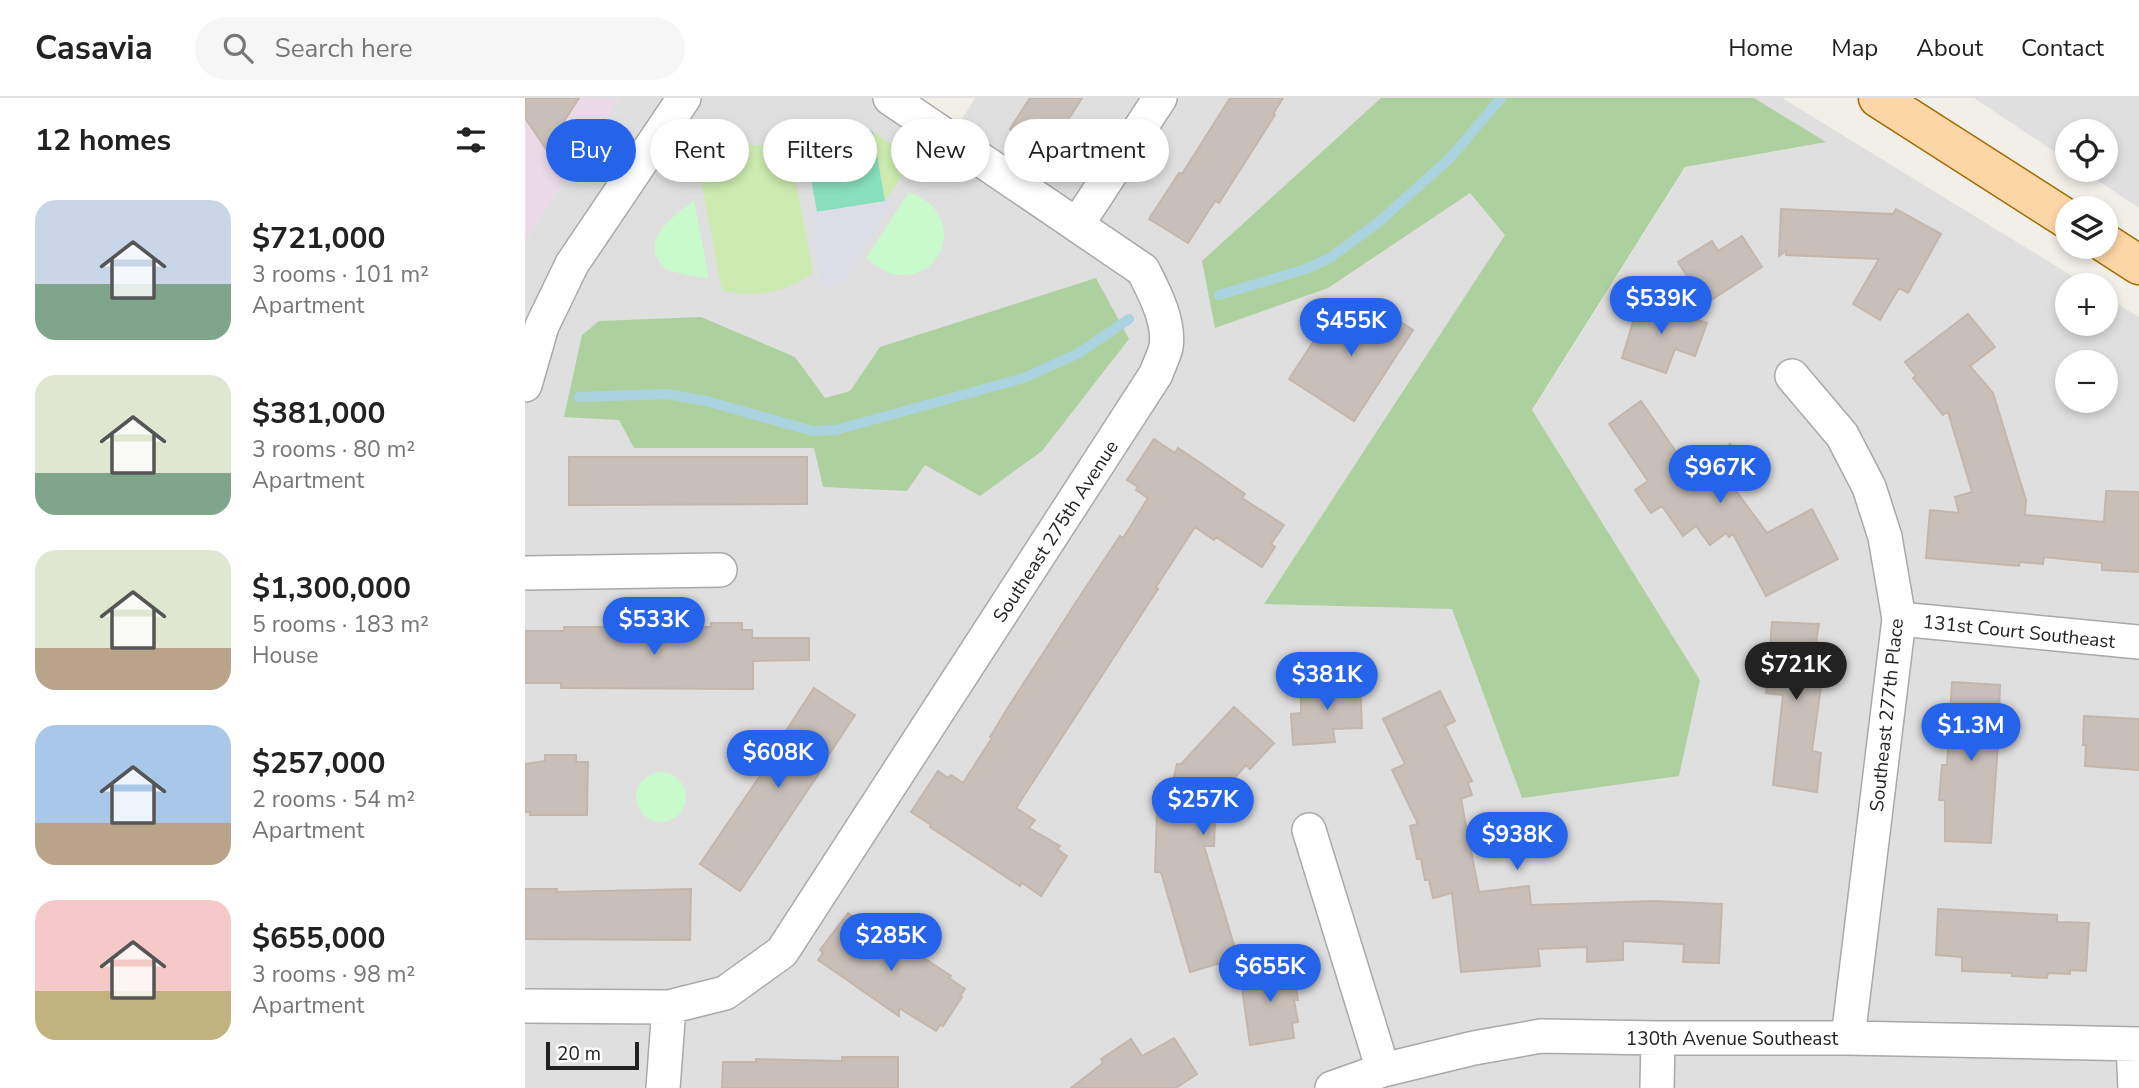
<!DOCTYPE html>
<html lang="en">
<head>
<meta charset="utf-8">
<style>
	:root { --surface:#fff; --page:#f6f6f6; --text:#222; --muted:#767676; --line:#e0e0e0; --accent:#2563eb }
	body { margin:0; font-family:"Nunito Sans",sans-serif; background:var(--page); color:var(--text); height:100vh; display:flex; flex-direction:column; font-size:26px; white-space:nowrap }
	* { box-sizing:border-box; margin:0 }
	p { font-size:23px; color:var(--muted) }
	.icon { flex:none; width:38px; height:38px; fill:none; stroke:currentColor; stroke-width:2; stroke-linecap:round; stroke-linejoin:round }
	.map { position:relative; flex:1; overflow:hidden }
	.side { display:flex; flex-direction:column; background:var(--surface); width:525px }
	.side>* { flex:none }
	.top-card { position:absolute; left:21px; top:21px; width:665px; height:63px; display:flex; gap:14px }
	.fabs { position:absolute; left:1530px; top:21px; display:grid; gap:14px }
	.fabs a { display:grid; place-items:center; width:63px; height:63px; border-radius:50%; background:var(--surface); box-shadow:0 4px 10px #0003; font-size:35px }
	.scale { position:absolute; left:21px; bottom:18px; width:93px; box-sizing:border-box; padding-left:7px; border:4px solid #222; border-top:0; font-size:19px; line-height:24px; white-space:nowrap; color:#222; -webkit-text-stroke:5px #fff; paint-order:stroke }
	.price { position:absolute; translate:-50% -60px; padding:0 16px; border-radius:24px; background:var(--accent); color:#fff; font-size:23px; line-height:46px; filter:drop-shadow(0 2px 4px #0008) }
	.price::after { content:''; position:absolute; left:50%; top:42px; width:21px; height:16px; margin-left:-10px; background:inherit; clip-path:polygon(0 0,100% 0,50% 100%) }
	.price.selected { background:#222; color:#fff }
	ul { padding:0; list-style:none }
	li { display:flex; align-items:center; gap:21px; height:175px; padding:0 35px }
	li span { display:grid; place-items:center; flex:none; width:196px; height:140px; border-radius:21px; color:#555 }
	li>.icon { margin-inline-start:auto }
	span .icon { width:84px; height:84px; fill:#fffc; stroke-width:1 }
	li b { font-size:30px }
	h2 { display:flex; justify-content:space-between; align-items:center; height:84px; padding:0 35px; font-size:30px }
	.pill { padding:0 24px; border-radius:32px; background:var(--surface); box-shadow:0 4px 10px #0003; font-size:24px; line-height:63px }
	.pill.selected { background:var(--accent); color:#fff }
	header { display:flex; align-items:center; gap:42px; box-sizing:border-box; height:98px; padding:0 35px; background:var(--surface); border-bottom:2px solid var(--line) }
	header strong { font-size:33px }
	nav { display:flex; gap:38px; margin-inline-start:auto; font-size:24px }
	.search { width:490px; height:63px; background:var(--page); display:flex; align-items:center; gap:18px; box-sizing:border-box; padding:0 24px; border-radius:38px; color:var(--muted); font-size:26px }
	main { display:flex; flex:1; min-height:0 }
	.map>svg:first-child { display:block }
</style>
</head>
<body>
<header>
<strong>Casavia</strong>
<div class="search"><svg class="icon" aria-label="search" viewBox="0 0 24 24"><circle cx="10" cy="10" r="6"/><path d="M15 15l6 6"/></svg>Search here</div>
<nav><a>Home</a><a>Map</a><a>About</a><a>Contact</a></nav>
</header>
<main>
<section class="side">
<h2>12 homes<svg class="icon" aria-label="filters" viewBox="0 0 24 24"><path d="M4 7h16M4 17h16"/><circle cx="9" cy="7" r="2"/><circle cx="15" cy="17" r="2"/></svg></h2>
<ul>
<li><span style="background:linear-gradient(#c9d6e8 60%,#7fa58c 0)"><svg class="icon" aria-label="home" viewBox="0 0 24 24"><path d="M3 11l9-7 9 7M6 9v11h12V9"/></svg></span><div><b>$721,000</b><p>3 rooms · 101 m²</p><p>Apartment</p></div></li>
<li><span style="background:linear-gradient(#dfe7d0 70%,#7fa58c 0)"><svg class="icon" aria-label="home" viewBox="0 0 24 24"><path d="M3 11l9-7 9 7M6 9v11h12V9"/></svg></span><div><b>$381,000</b><p>3 rooms · 80 m²</p><p>Apartment</p></div></li>
<li><span style="background:linear-gradient(#dfe7d0 70%,#b9a48a 0)"><svg class="icon" aria-label="home" viewBox="0 0 24 24"><path d="M3 11l9-7 9 7M6 9v11h12V9"/></svg></span><div><b>$1,300,000</b><p>5 rooms · 183 m²</p><p>House</p></div></li>
<li><span style="background:linear-gradient(#a9c7e8 70%,#b9a48a 0)"><svg class="icon" aria-label="home" viewBox="0 0 24 24"><path d="M3 11l9-7 9 7M6 9v11h12V9"/></svg></span><div><b>$257,000</b><p>2 rooms · 54 m²</p><p>Apartment</p></div></li>
<li><span style="background:linear-gradient(#f6c9c9 65%,#c2b280 0)"><svg class="icon" aria-label="home" viewBox="0 0 24 24"><path d="M3 11l9-7 9 7M6 9v11h12V9"/></svg></span><div><b>$655,000</b><p>3 rooms · 98 m²</p><p>Apartment</p></div></li>
</ul>
</section>
<div class="map">
<svg width="1614" height="990" viewBox="0 0 1614 990">
	<rect width="100%" height="100%" fill="#f2efe9"/>
	<path fill="#e0dfdf" fill-rule="evenodd" d="M94 0H365L425 40 450 0H1069L740 506 927 510 998 700 1175 582 1007 313 1204 0H1257L1562 187H1542V226H1580V198L1614 219V990H0V143ZM1542 264H1580V303H1542Z
		M1449 0H1614V110L1557 72H1580V33H1542V62Z"/>
	<path fill="#ebdbe8" d="M0 0H94L0 143Z"/>
	<path fill="#cdebb0" d="M348 34 388 61 360 103Z
		M224 47H249L265 53 288 175C260 195 230 200 197 193L173 67 199 54Z"/>
	<path fill="#add19e" d="M856 0H1229L1301 44 1160 69 1007 312 1175 582 1154 678 997 700 927 511 739 506 980 137 945 95 803 190 690 230 677 163Z
		M571 180 604 241 517 353 455 398 400 367 382 393 298 389 289 350H109L94 322 39 319 57 237 74 223 176 219 270 259 300 300 325 293 355 249Z"/>
	<path fill="#c8facc" d="M384 94C392 98 401 102 407 108 437 141 406 188 364 175 356 172 348 165 341 160Z
		M169 102 184 181C172 178 158 177 146 173 140 171 134 164 131 158 123 134 153 116 169 102Z
		M111 699a25 25 0 1 1 50 0a25 25 0 1 1-50 0Z"/>
	<path fill="#88e0be" d="M319 23 333 26 348 34 360 103 292 114 280 47C290 32 301 26 319 23Z"/>
	<path fill="#dddde8" d="M370 102 318 184 297 189 284 115Z"/>
	<g fill="none" stroke-linecap="round" stroke-linejoin="round">
		<path stroke="#aad3df" stroke-width="10" d="M694 197 781 171 805 160 855 123 925 60 976 0
			M54 299 142 296 181 303 288 333 311 332 499 280 554 255 604 221"/>
	</g>
	<path fill="#c7bfb8" stroke="#c4b6ab" stroke-width="2" d="M0 0H54L21 51 0 20Z
		M505 0H557L522 55 485 31Z
		M705 0H758L748 16 750 17 694 105 690 103 663 145 624 121 654 75 657 76Z
		M1256 111 1368 116 1371 111 1416 136 1383 195 1374 190 1355 222 1328 206 1354 161 1261 157V153L1254 158Z
		M1217 138 1237 169 1180 206 1153 164 1187 143 1193 153Z
		M1115 201 1182 225 1170 258 1150 251 1141 275 1097 260Z
		M848 206 888 232 829 323 764 281 811 209 815 213 818 209 838 222Z
		M1443 216 1470 249 1445 268 1468 295 1501 402 1500 417 1579 424 1581 393 1614 394V474L1577 472V465L1519 459 1518 466 1495 464 1494 468 1401 460 1405 412 1434 415 1430 399 1447 394 1423 314 1418 317 1388 280 1391 278 1380 264Z
		M1116 303 1165 374 1205 346 1224 373 1206 386 1242 435 1287 411 1313 461 1241 498 1208 436 1204 439 1201 435 1185 447 1171 428 1158 438 1137 408 1126 415 1110 392 1123 383 1084 326Z
		M629 341 650 355 653 350 677 366 720 396 717 400 759 427 746 446 750 449 737 469 691 439 689 442 670 429 631 489 633 491 491 710 510 722 504 730 535 748 532 751 542 758 516 798 497 785 495 788 405 729 406 727 386 714 413 673 423 680 426 677 438 685 467 640 465 639 482 611 555 498 595 438 598 440 623 400 611 392 613 389 602 382Z
		M44 359H282V406L44 407Z
		M1247 524 1294 526 1291 544 1297 545 1294 567H1299L1287 653 1296 655 1292 694 1248 687 1258 597 1241 595Z
		M186 525H217V532H227V540H284V562L228 563V591L36 590V585H0V533H39V529H84V534H132V529H186Z
		M835 583 837 630 808 631 810 644 768 647 766 616 776 615V587Z
		M1427 584 1475 587 1474 618H1475L1466 745 1420 743V702H1414L1417 667H1422Z
		M289 590 330 617 297 667 299 668 215 793 175 766 256 647 253 645Z
		M915 593 930 623 920 628 947 683 943 685 947 697 936 701 954 794 1004 788 1006 807 1130 803 1197 806 1194 865 1158 864 1159 846 1098 843V862L1062 864V849L1013 851 1015 868 936 874 927 795 908 800 904 782H900L896 761H892L885 728 893 726 867 672 880 666 858 621Z
		M709 609 749 645 725 671 721 667 691 701 689 748H679L713 860 665 874 636 774H630L632 713H641L652 666H656Z
		M1559 618 1614 621V672L1560 668 1561 647H1558Z
		M20 657H51V664H63L62 717H5V714H0V666L20 663Z
		M0 791H32L31 794 166 791 165 842 0 841Z
		M1413 811 1532 817V824L1564 825 1561 873 1545 872V876L1523 875 1522 880 1487 878V875L1437 873V859L1411 857Z
		M323 815 339 826 341 823 402 862 426 878 424 880 440 891 435 898 437 899 418 928 416 926 411 933 374 910V918L293 862 298 855 295 852Z
		M768 868 773 902H769L773 924 767 925 769 940 725 947 715 876Z
		M649 940 672 976 651 990H546L578 965 576 961 606 941 617 958Z
		M317 959H373V990H197L198 964H231V961L317 963Z"/>
	<g fill="none" stroke-linecap="round" stroke-linejoin="round">
		<defs>
			<path id="minor" d="M552 127 635 0
				M1267 278 1317 337 1344 389 1360 439 1374 521 1323 940
				M0 287 17 228 47 166 159 0
				M0 475 195 472
				M1374 521 1614 544
				M784 732 858 972
				M0 908 144 909 200 895 257 854 631 276C634 267 639 258 641 249 645 223 629 194 618 172L365 0
				M1608 947 1610 990
				M138 990 144 909
				M807 990 858 972 949 950 1016 938 1133 940H1323L1614 946
				M1132 990 1133 940"/>
			<path id="major" d="M1353 0 1542 121
				M1580 145 1614 167"/>
		</defs>
		<use href="#minor" stroke="#a9a9a9" stroke-width="36"/>
		<use href="#major" stroke="#a06b00" stroke-width="41"/>
		<use href="#minor" stroke="#fff" stroke-width="33"/>
		<use href="#major" stroke="#fcd6a4" stroke-width="38"/>
	</g>
	<g text-anchor="middle" stroke-width="5" stroke-linejoin="round" paint-order="stroke">
		<g font-size="19" fill="#222" stroke="#fff">
			<text transform="translate(530 433) rotate(-57)" y="7">Southeast 275th Avenue</text>
			<text transform="translate(1494 533) rotate(6)" y="7">131st Court Southeast</text>
			<text transform="translate(1361 617) rotate(-84)" y="7">Southeast 277th Place</text>
			<text x="1207" y="947">130th Avenue Southeast</text>
		</g>
	</g>
</svg>
<div class="fabs">
<a><svg class="icon" aria-label="locate" viewBox="0 0 24 24"><circle cx="12" cy="12" r="6"/><path d="M12 2v4M12 18v4M2 12h4M18 12h4"/></svg></a>
<a><svg class="icon" aria-label="layers" viewBox="0 0 24 24"><path d="M12 4l9 5-9 5-9-5zM3 14l9 5 9-5"/></svg></a>
<a>+</a>
<a>−</a>
</div>
<div class="scale">20 m</div>
<b class="price" style="left:1136px;top:238px">$539K</b>
<b class="price" style="left:826px;top:260px">$455K</b>
<b class="price" style="left:1195px;top:407px">$967K</b>
<b class="price" style="left:129px;top:559px">$533K</b>
<b class="price selected" style="left:1271px;top:604px">$721K</b>
<b class="price" style="left:802px;top:614px">$381K</b>
<b class="price" style="left:1446px;top:665px">$1.3M</b>
<b class="price" style="left:253px;top:692px">$608K</b>
<b class="price" style="left:678px;top:739px">$257K</b>
<b class="price" style="left:992px;top:774px">$938K</b>
<b class="price" style="left:366px;top:875px">$285K</b>
<b class="price" style="left:745px;top:906px">$655K</b>
<div class="top-card">
<a class="pill selected">Buy</a>
<a class="pill">Rent</a>
<a class="pill">Filters</a>
<a class="pill">New</a>
<a class="pill">Apartment</a>
</div>
</div>
</main>
</body>
</html>
